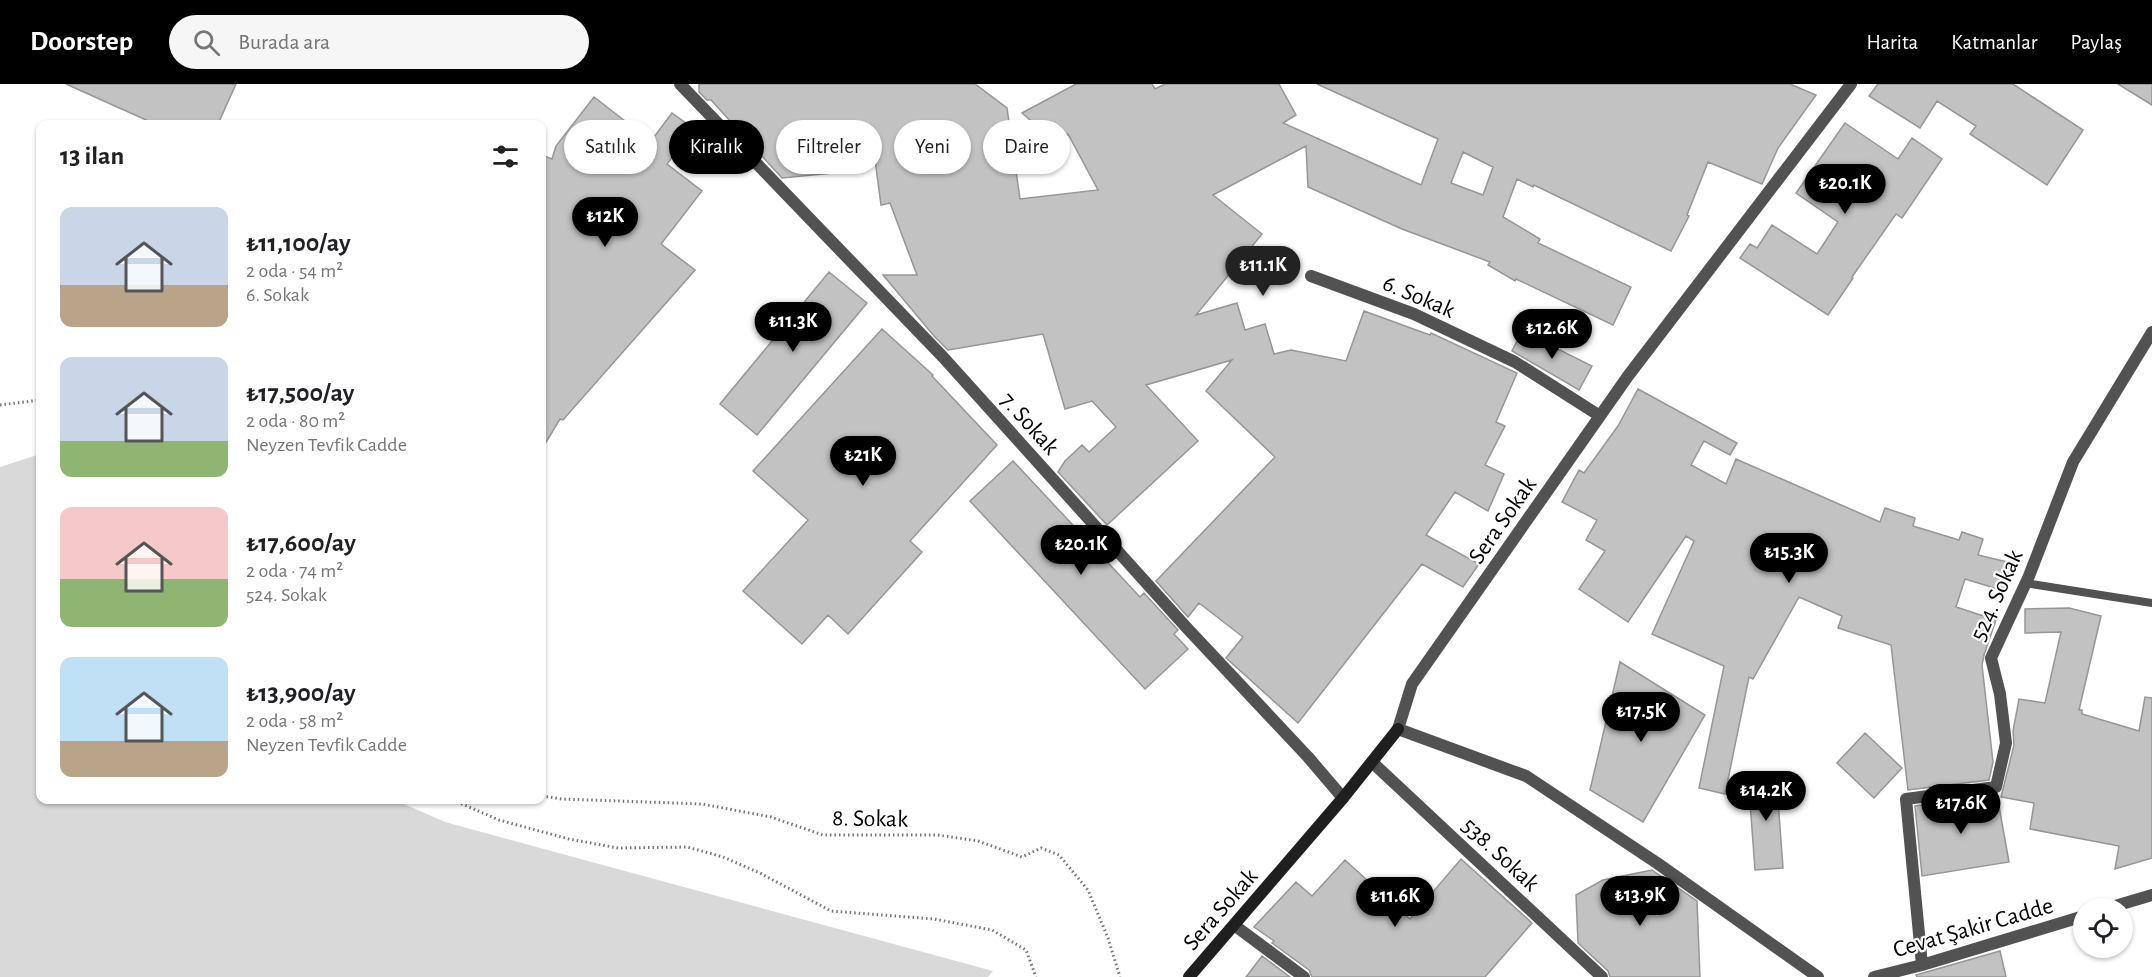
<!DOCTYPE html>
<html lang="tr">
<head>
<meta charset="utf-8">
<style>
	:root { --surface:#fff; --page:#f6f6f6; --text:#202124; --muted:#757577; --accent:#000 }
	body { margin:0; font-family:"Alegreya Sans",sans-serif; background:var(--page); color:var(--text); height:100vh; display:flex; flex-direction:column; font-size:22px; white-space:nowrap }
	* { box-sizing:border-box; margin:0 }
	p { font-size:20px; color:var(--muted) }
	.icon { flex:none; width:33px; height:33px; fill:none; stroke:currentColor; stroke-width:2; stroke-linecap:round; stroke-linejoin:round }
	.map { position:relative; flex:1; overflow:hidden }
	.drawer { position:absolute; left:36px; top:36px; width:510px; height:684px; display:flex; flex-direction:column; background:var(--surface); border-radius:12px; box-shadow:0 2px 4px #0004 }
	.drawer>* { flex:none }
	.banner { position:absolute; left:564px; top:36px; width:570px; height:54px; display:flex; gap:12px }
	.controls { position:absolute; left:2073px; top:814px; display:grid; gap:12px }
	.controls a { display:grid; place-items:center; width:60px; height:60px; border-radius:50%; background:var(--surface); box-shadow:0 2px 4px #0004; font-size:30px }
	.price { position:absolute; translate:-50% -51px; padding:0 14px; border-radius:21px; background:var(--accent); color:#fff; font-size:20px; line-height:39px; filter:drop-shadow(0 2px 3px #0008) }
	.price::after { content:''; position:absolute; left:50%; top:36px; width:18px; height:14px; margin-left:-9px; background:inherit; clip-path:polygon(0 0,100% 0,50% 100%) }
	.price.selected { background:#222; color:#fff }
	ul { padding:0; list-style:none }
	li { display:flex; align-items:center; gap:18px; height:150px; padding:0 24px }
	li span { display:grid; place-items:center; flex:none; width:168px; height:120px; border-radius:12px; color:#555 }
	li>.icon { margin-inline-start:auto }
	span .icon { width:72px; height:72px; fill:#fffc; stroke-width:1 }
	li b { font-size:26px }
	h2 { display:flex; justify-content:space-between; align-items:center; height:72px; padding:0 24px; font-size:26px }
	.chip { padding:0 21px; border-radius:27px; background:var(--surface); box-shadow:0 2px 4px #0004; font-size:21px; line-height:54px }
	.chip.selected { background:var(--accent); color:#fff }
	header { display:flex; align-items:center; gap:36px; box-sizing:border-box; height:84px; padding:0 30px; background:var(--accent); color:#fff }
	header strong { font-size:28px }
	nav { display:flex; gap:33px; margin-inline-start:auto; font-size:21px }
	.search { width:420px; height:54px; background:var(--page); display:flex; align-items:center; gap:15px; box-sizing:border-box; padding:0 21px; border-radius:33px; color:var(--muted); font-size:22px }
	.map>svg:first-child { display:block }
</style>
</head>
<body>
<header>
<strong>Doorstep</strong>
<div class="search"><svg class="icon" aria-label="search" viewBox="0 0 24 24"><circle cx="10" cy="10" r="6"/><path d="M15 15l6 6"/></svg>Burada ara</div>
<nav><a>Harita</a><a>Katmanlar</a><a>Paylaş</a></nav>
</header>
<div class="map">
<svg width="2152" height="893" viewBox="0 0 2152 893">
	<rect width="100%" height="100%" fill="#fff"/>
	<path fill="#d9d9d9" d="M40 370V716H395L445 738 993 887 988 893H0V383Z"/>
	<path fill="#c2c2c2" stroke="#969696" stroke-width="1.5" fill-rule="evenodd" d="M66 0H236L218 40H155Z
		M699 0H975L1007 24 1020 115 1098 106 1068 50 1054 57 1022 29 1076 0H1152L1155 5 1165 0H1279L1296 31 1283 39 1421 101 1438 55 1317 0H1790L1816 11 1778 64 1762 100 1708 78 1687 131 1689 132 1671 167 1534 101 1533 103 1517 95 1503 133 1540 155 1538 159 1631 203 1613 241 1516 195 1515 197 1488 181 1490 178 1402 145 1308 103 1306 62 1213 111 1262 150 1196 231 1237 219 1245 246 1265 240 1274 270 1291 266 1346 277 1364 227 1430 251 1431 249 1517 289 1496 338 1505 342 1485 381 1504 390 1488 427 1455 408 1426 451 1479 480 1463 503 1422 480 1298 639 1226 574 1243 553 1199 519 1188 533 1156 497 1275 373 1206 307 1232 276 1146 301 1198 357 1107 441 1058 388 1065 377 1082 361 1089 368 1116 343 1092 317 1065 325 1043 250 948 266 934 252 883 191H917L890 119 881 121 874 68 842 70 843 88 782 94 711 16H707L699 8ZM1463 68 1493 83 1483 111 1451 99Z
		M1878 0H2013L2083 46 2047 101 1970 50 1976 42 1937 17 1920 44 1869 12Z
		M2118 0H2152V21Z
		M594 13 651 57 672 29 694 45 667 80 702 107 661 160 695 186 563 336 560 335 542 365V71L552 75 556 62Z
		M1845 39 1898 75 1912 54 1942 75 1902 134 1896 130 1852 193 1853 194 1828 231 1740 174 1750 160 1757 164 1772 141 1817 170 1838 138 1796 109Z
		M829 188 867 219 757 351 720 320Z
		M882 245 933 291 932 292 997 361 910 457 922 468 848 550 828 531 802 560 743 507 808 436 753 387Z
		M1522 247 1592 282 1579 306 1512 267Z
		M1638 305 1737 359 1730 371 1704 357 1691 381 1726 400 1736 375 1880 438 1885 424 1915 434 1913 442 1959 456 1962 448 1983 455 1978 471 2012 479 2004 507 1965 495 1956 523 1996 536 1984 571 1982 581 1993 678 1989 696 1908 706 1891 561 1838 544 1842 532 1799 513 1753 595 1749 593 1725 710 1699 704 1724 582 1652 550 1694 457 1686 452 1628 538 1579 505 1605 467 1586 456 1597 436 1562 418 1579 386 1584 389 1618 342Z
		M1013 377 1140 513 1144 509 1178 546 1174 550 1188 565 1145 605 970 417Z
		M2069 524 2101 532 2079 626H2082V630L2139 647 2145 613 2152 614V774L2115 785 2119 762 2030 745 2034 719 2001 713 2014 661 2013 647 2019 615 2045 619 2061 548 2025 549V525Z
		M1620 578 1705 631 1643 738 1590 706Z
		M1865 649 1902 684 1874 714 1837 679Z
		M1776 689 1783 784 1755 786 1748 691Z
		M1997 711 2009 778 1922 792 1915 722Z
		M1461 775 1532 839 1485 893H1312L1309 886 1272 859 1274 857 1254 843 1296 798 1312 812 1345 776 1410 835Z
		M1652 786 1697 817 1700 893H1610L1608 887 1578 859 1576 811 1603 796Z
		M2000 867 2006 893H1917L1916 891Z
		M1262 872 1290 893H1246Z"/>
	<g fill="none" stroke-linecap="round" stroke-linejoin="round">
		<path stroke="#747474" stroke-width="3" stroke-dasharray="1.5 3" stroke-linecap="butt" d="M0 321 40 316
			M542 712 562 715 702 720 771 733 823 751H938L978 757 1022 773 1041 764 1059 771 1088 806 1108 854 1120 893
			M453 716 499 736 569 755 618 764 687 763 723 773 760 789 831 827 934 835 992 846 1026 866 1036 893"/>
		<path stroke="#525252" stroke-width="8" d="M2025 499 2152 519"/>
		<path stroke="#525252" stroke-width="12" d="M680 0 943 273 1186 543 1308 673 1343 714
			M1311 192 1414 230 1515 278 1600 332
			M1372 678 1602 893
			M2105 825 2152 811
			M1234 841 1304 893
			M1922 881 1906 715 1996 703 2006 659 2000 610 1991 574 2029 492 2073 378 2152 248
			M1818 893 1657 779 1526 692 1398 645 1412 600 1628 292 1851 0
			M1874 893 1922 881 2084 832"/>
		<path stroke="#1f1f1f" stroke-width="12" d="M1189 893 1343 714 1398 645"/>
	</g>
	<g text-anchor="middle" stroke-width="4.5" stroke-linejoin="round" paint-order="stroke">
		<g font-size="24" fill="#000" stroke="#fff">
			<text transform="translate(1419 212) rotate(23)" y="8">6. Sokak</text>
			<text transform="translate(1030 339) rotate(48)" y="8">7. Sokak</text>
			<text transform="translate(1502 436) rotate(-55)" y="8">Sera Sokak</text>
			<text transform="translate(1996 511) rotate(-66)" y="8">524. Sokak</text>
			<text transform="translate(870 734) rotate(1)" y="8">8. Sokak</text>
			<text transform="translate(1501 770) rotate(43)" y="8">538. Sokak</text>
			<text transform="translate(1220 825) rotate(-49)" y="8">Sera Sokak</text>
			<text transform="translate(1973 843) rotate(-16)" y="8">Cevat Şakir Cadde</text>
		</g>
	</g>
</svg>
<div class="controls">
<a><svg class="icon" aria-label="locate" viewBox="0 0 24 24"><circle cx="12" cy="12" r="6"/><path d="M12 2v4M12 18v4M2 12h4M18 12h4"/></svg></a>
</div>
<b class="price" style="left:1845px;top:131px">₺20.1K</b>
<b class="price" style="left:605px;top:164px">₺12K</b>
<b class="price selected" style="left:1263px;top:213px">₺11.1K</b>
<b class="price" style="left:793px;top:269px">₺11.3K</b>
<b class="price" style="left:1552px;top:276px">₺12.6K</b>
<b class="price" style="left:863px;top:403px">₺21K</b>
<b class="price" style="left:1081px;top:492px">₺20.1K</b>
<b class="price" style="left:1789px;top:500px">₺15.3K</b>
<b class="price" style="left:1641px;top:659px">₺17.5K</b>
<b class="price" style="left:1766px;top:738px">₺14.2K</b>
<b class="price" style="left:1961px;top:751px">₺17.6K</b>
<b class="price" style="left:1640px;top:843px">₺13.9K</b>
<b class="price" style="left:1395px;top:844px">₺11.6K</b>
<div class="banner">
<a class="chip">Satılık</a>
<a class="chip selected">Kiralık</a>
<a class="chip">Filtreler</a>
<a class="chip">Yeni</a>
<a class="chip">Daire</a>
</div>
<section class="drawer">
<h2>13 ilan<svg class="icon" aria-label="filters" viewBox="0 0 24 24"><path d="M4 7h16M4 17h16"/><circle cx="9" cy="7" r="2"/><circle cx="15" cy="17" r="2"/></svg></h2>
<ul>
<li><span style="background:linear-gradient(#c9d6e8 65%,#b9a48a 0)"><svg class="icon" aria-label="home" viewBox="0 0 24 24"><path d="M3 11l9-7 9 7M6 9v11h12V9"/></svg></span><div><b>₺11,100/ay</b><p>2 oda · 54 m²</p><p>6. Sokak</p></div></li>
<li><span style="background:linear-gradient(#c9d6e8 70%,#8fb573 0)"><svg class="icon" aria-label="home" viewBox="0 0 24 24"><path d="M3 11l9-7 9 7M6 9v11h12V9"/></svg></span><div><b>₺17,500/ay</b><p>2 oda · 80 m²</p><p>Neyzen Tevfik Cadde</p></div></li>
<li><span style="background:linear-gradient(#f6c9c9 60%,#8fb573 0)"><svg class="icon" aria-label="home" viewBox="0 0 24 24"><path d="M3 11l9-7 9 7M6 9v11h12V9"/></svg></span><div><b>₺17,600/ay</b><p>2 oda · 74 m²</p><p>524. Sokak</p></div></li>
<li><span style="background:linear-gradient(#bfe0f5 70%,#b9a48a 0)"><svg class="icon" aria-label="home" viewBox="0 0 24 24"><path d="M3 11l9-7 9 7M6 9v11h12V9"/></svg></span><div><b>₺13,900/ay</b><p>2 oda · 58 m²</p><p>Neyzen Tevfik Cadde</p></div></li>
</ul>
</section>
</div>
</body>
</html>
